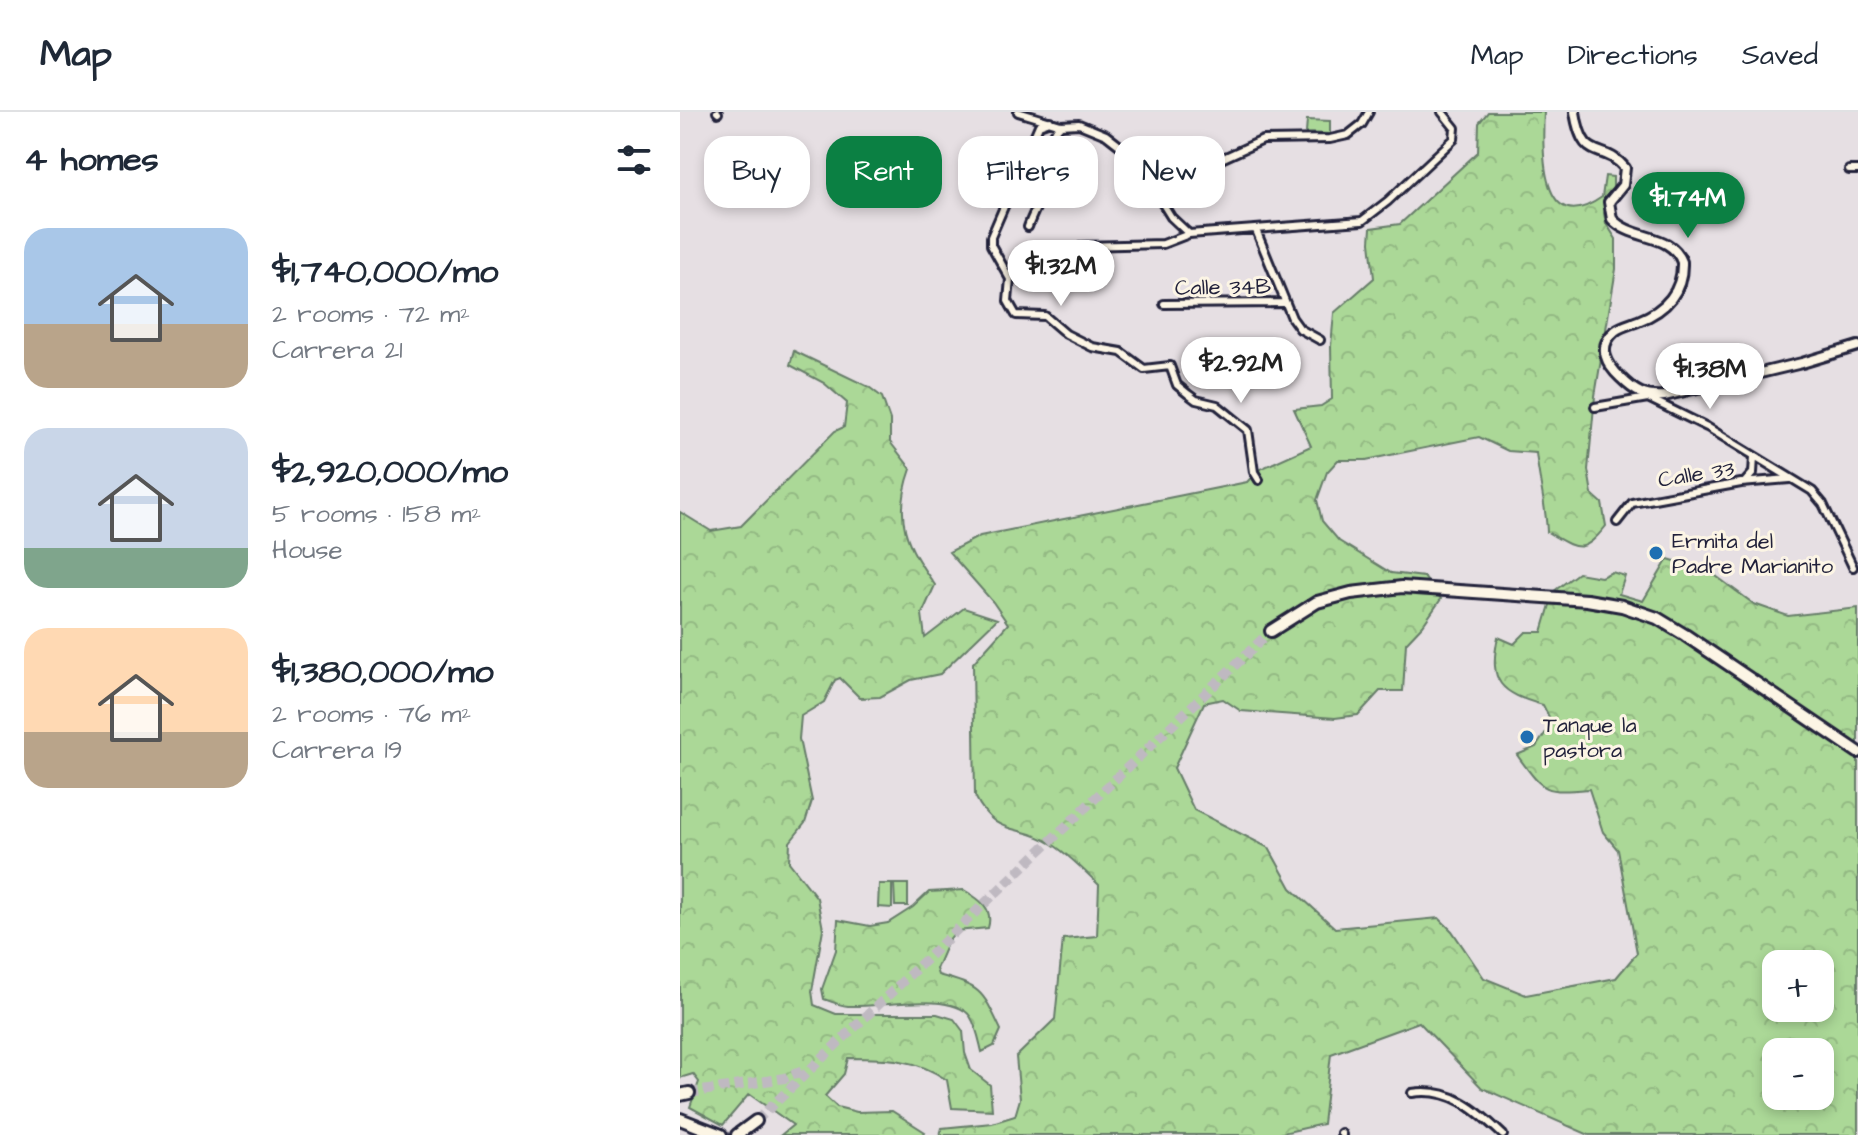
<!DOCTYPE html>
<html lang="en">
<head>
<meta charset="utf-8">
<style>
	:root { --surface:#fff; --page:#f2f2f3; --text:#1f2937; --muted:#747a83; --line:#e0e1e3; --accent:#0b8043 }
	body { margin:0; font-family:"Architects Daughter",sans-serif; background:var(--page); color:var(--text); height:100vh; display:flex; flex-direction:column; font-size:30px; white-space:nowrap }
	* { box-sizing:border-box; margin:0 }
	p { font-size:26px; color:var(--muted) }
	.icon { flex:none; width:44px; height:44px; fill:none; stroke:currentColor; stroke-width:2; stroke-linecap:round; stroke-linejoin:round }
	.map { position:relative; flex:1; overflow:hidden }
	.drawer { display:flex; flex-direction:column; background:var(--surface); width:680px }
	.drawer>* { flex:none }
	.hud { position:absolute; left:24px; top:24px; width:760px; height:72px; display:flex; gap:16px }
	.controls { position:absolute; left:1082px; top:838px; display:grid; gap:16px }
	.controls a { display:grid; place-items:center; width:72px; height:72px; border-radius:16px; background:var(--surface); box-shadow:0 4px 12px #0003; font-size:40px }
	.price { position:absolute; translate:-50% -68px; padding:0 18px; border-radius:28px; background:#fff; color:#222; font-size:26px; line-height:52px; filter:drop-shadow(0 2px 4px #0008) }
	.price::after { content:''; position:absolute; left:50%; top:48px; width:24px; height:18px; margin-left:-12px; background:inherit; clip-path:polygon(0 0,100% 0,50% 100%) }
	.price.on { background:var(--accent); color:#fff }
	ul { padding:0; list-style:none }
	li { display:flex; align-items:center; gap:24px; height:200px; padding:0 24px }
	li span { display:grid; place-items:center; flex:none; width:224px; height:160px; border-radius:24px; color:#555 }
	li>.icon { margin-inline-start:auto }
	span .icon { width:96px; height:96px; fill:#fffc; stroke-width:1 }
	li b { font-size:34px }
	h2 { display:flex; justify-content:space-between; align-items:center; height:96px; padding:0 24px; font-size:34px }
	.pill { padding:0 28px; border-radius:24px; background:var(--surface); box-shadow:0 4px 12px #0003; font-size:28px; line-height:72px }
	.pill.on { background:var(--accent); color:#fff }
	header { display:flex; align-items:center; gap:48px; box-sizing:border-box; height:112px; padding:0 40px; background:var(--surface); border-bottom:2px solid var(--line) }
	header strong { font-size:38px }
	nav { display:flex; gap:44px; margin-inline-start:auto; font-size:28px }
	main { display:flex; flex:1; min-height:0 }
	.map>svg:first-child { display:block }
</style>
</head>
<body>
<header>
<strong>Map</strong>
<nav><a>Map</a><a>Directions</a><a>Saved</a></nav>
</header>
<main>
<section class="drawer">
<h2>4 homes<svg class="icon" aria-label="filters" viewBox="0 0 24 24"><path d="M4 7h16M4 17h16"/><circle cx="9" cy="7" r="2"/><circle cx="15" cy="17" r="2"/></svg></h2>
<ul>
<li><span style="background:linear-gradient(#a9c7e8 60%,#b9a48a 0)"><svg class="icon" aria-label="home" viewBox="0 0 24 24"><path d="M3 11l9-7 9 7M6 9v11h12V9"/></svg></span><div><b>$1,740,000/mo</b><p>2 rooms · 72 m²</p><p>Carrera 21</p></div></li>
<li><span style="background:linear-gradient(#c9d6e8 75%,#7fa58c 0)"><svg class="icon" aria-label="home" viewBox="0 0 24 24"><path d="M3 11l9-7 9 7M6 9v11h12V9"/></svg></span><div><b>$2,920,000/mo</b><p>5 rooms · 158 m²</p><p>House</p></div></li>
<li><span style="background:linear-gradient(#ffd9b3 65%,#b9a48a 0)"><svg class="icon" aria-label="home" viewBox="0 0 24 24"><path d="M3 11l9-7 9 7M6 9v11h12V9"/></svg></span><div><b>$1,380,000/mo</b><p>2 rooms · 76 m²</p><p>Carrera 19</p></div></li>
</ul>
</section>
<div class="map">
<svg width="1178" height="1023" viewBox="0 0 1178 1023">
	<defs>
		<pattern id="forest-crowns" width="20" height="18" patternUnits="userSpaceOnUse" patternTransform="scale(2)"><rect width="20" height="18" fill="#abd897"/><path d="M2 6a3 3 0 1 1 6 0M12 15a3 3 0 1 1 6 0" fill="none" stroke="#93b983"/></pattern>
	</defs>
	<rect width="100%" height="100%" fill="#e6dfe3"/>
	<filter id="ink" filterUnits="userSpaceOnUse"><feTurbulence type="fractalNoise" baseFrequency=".0125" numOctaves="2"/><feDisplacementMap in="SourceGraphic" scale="16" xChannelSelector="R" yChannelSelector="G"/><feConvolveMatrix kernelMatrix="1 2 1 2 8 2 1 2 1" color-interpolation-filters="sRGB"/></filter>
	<g filter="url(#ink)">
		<path fill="url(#forest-crowns)" stroke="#667d69" stroke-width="2" fill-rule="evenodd" d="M808 0H864C862 37 860 129 922 85L925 64 933 65V78L924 101 926 111 936 127V157L915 284 908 358 912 382 922 391 926 414C902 444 897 437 867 420 866 394 859 368 856 341L828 339 799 325 686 348H658L647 360 637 388 642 409 659 429 711 461 744 465 761 487 743 513 726 531 723 579H700L678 603 655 606 561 599 543 587 524 591 494 656 514 698 589 736 611 776 655 816 759 806 772 819 804 866 846 883 936 866 957 841 938 738 923 720 909 677C863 681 864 680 837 643L856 635 872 611 863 593C821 581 808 571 818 525L834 532 846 520H862L874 479 898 461 921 465 932 460 945 464 939 482 963 489 988 447 1029 459 1074 492 1108 504 1178 496V1023H909L802 976 739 910 651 942 643 1012 594 1023H260L262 1016 312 1011 335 1004 340 987 336 945 375 907 383 827 417 824 419 773C405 759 389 743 372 732 340 711 316 727 295 684L293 551 328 512 313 490 269 440 300 424 567 370 578 358 631 334 614 297 641 294 652 287 651 234 654 201 694 166 690 130 691 116 720 112 798 40 799 11ZM1096 852H1140V896H1096ZM1096 940H1140V984H1096Z
			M114 239 189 275 202 285 210 308V330L231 357C213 407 226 433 255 473L242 502 245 526 284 496 317 507 260 562 231 568 200 585 180 586 160 566 155 568 144 590 121 604 119 627 132 689 125 711 110 730 109 750 137 786 143 817 132 879 134 893 156 902H257L274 907 283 919 285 941 291 958 310 973 312 998 272 996 267 968C235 946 206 946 168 946L164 962 145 984 157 995 177 1000 212 999 245 1020 243 1023H101L113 1013 69 982 43 1013 10 995 19 970 13 962 0 966V400L31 419 61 414 155 319 164 315 167 291 144 271 110 253Z
			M284 778C299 787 314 796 308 816L276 819 268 829 256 857 258 863C302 875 302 878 321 918L314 934 302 940C299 928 297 915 290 904 271 879 197 896 168 894 159 893 152 890 144 887L142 877 156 838 158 808 190 814 208 811 233 795 249 780Z"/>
		<path fill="#abd897" stroke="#667d69" stroke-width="2" d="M627 8 650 9V22L626 21Z
			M199 772H212V796L198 795Z
			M214 772H228V794H215Z"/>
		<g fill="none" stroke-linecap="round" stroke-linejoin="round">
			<path stroke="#bfb9c1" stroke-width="10" stroke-dasharray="10 5" stroke-linecap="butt" d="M9 981 105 966 125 957
				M76 1009 591 519"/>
			<defs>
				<path id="minor" d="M37 0 38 1
					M338 0 381 13 399 12 426 23 453 44 491 105 509 122
					M370 9 359 13 311 125V133L330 167 328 189 336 203 365 204 386 222 412 235 441 240 464 257 490 254 497 273 508 282 516 288 537 293 568 318 574 360 579 368
					M1169 58H1178
					M473 78 583 28 650 27 668 23 682 12 689 0
					M348 115C354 98 366 79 369 61 372 46 368 23 381 13
					M576 118 612 206 620 217 640 228
					M402 134 483 132 509 122 682 109 708 89 774 27 775 16 762 0
					M484 192 603 191
					M915 295 968 286 1027 315 1132 379 1143 392 1173 455
					M1065 370 1073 361 1074 345
					M937 410 952 391 1061 371 1110 367
					M732 981C772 975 796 998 823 1023
					M661 1021 662 1023"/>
				<path id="tertiary" d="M895 0C903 53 922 29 945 56L943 73 929 90 932 107C952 129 991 120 1002 150 1003 181 984 199 958 209 951 212 941 214 935 219 916 235 927 253 941 266 954 279 965 286 984 284L1122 251 1178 234"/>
				<path id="primary" d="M591 519 637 490 671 481 722 475 907 488 942 494 977 506 1005 523 1178 640
					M0 983 9 981
					M0 1007 41 1023
					M57 1023 76 1009"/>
			</defs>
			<use href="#minor" stroke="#22223b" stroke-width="12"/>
			<use href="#tertiary" stroke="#22223b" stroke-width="14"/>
			<use href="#primary" stroke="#22223b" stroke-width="16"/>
			<use href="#minor" stroke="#fcf5e5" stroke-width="6"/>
			<use href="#tertiary" stroke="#fcf5e5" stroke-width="8"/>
			<use href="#primary" stroke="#fcf5e5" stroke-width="10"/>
		</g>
	</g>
	<g fill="#1f6fb2" stroke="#fcf5e5" stroke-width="3">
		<circle cx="976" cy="441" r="8"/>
		<circle cx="847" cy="625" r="8"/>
	</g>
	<g text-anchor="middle" stroke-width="6" stroke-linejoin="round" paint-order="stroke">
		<g font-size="22" fill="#22223b" stroke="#fcf5e5">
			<text transform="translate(543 174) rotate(-1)" y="8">Calle 34B</text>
			<text transform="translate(1016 361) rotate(-9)" y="8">Calle 33</text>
		</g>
		<g font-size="22" fill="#22223b" stroke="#fcf5e5" text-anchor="start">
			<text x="992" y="436">Ermita del<tspan x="992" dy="25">Padre Marianito</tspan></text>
			<text x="863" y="620">Tanque la<tspan x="863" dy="25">pastora</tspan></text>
		</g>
	</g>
</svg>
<div class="controls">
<a>+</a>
<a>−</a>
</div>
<b class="price on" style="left:1008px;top:128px">$1.74M</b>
<b class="price" style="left:381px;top:196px">$1.32M</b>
<b class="price" style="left:561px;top:293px">$2.92M</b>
<b class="price" style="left:1030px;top:299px">$1.38M</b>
<div class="hud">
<a class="pill">Buy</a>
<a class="pill on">Rent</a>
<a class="pill">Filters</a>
<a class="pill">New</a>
</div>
</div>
</main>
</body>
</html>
